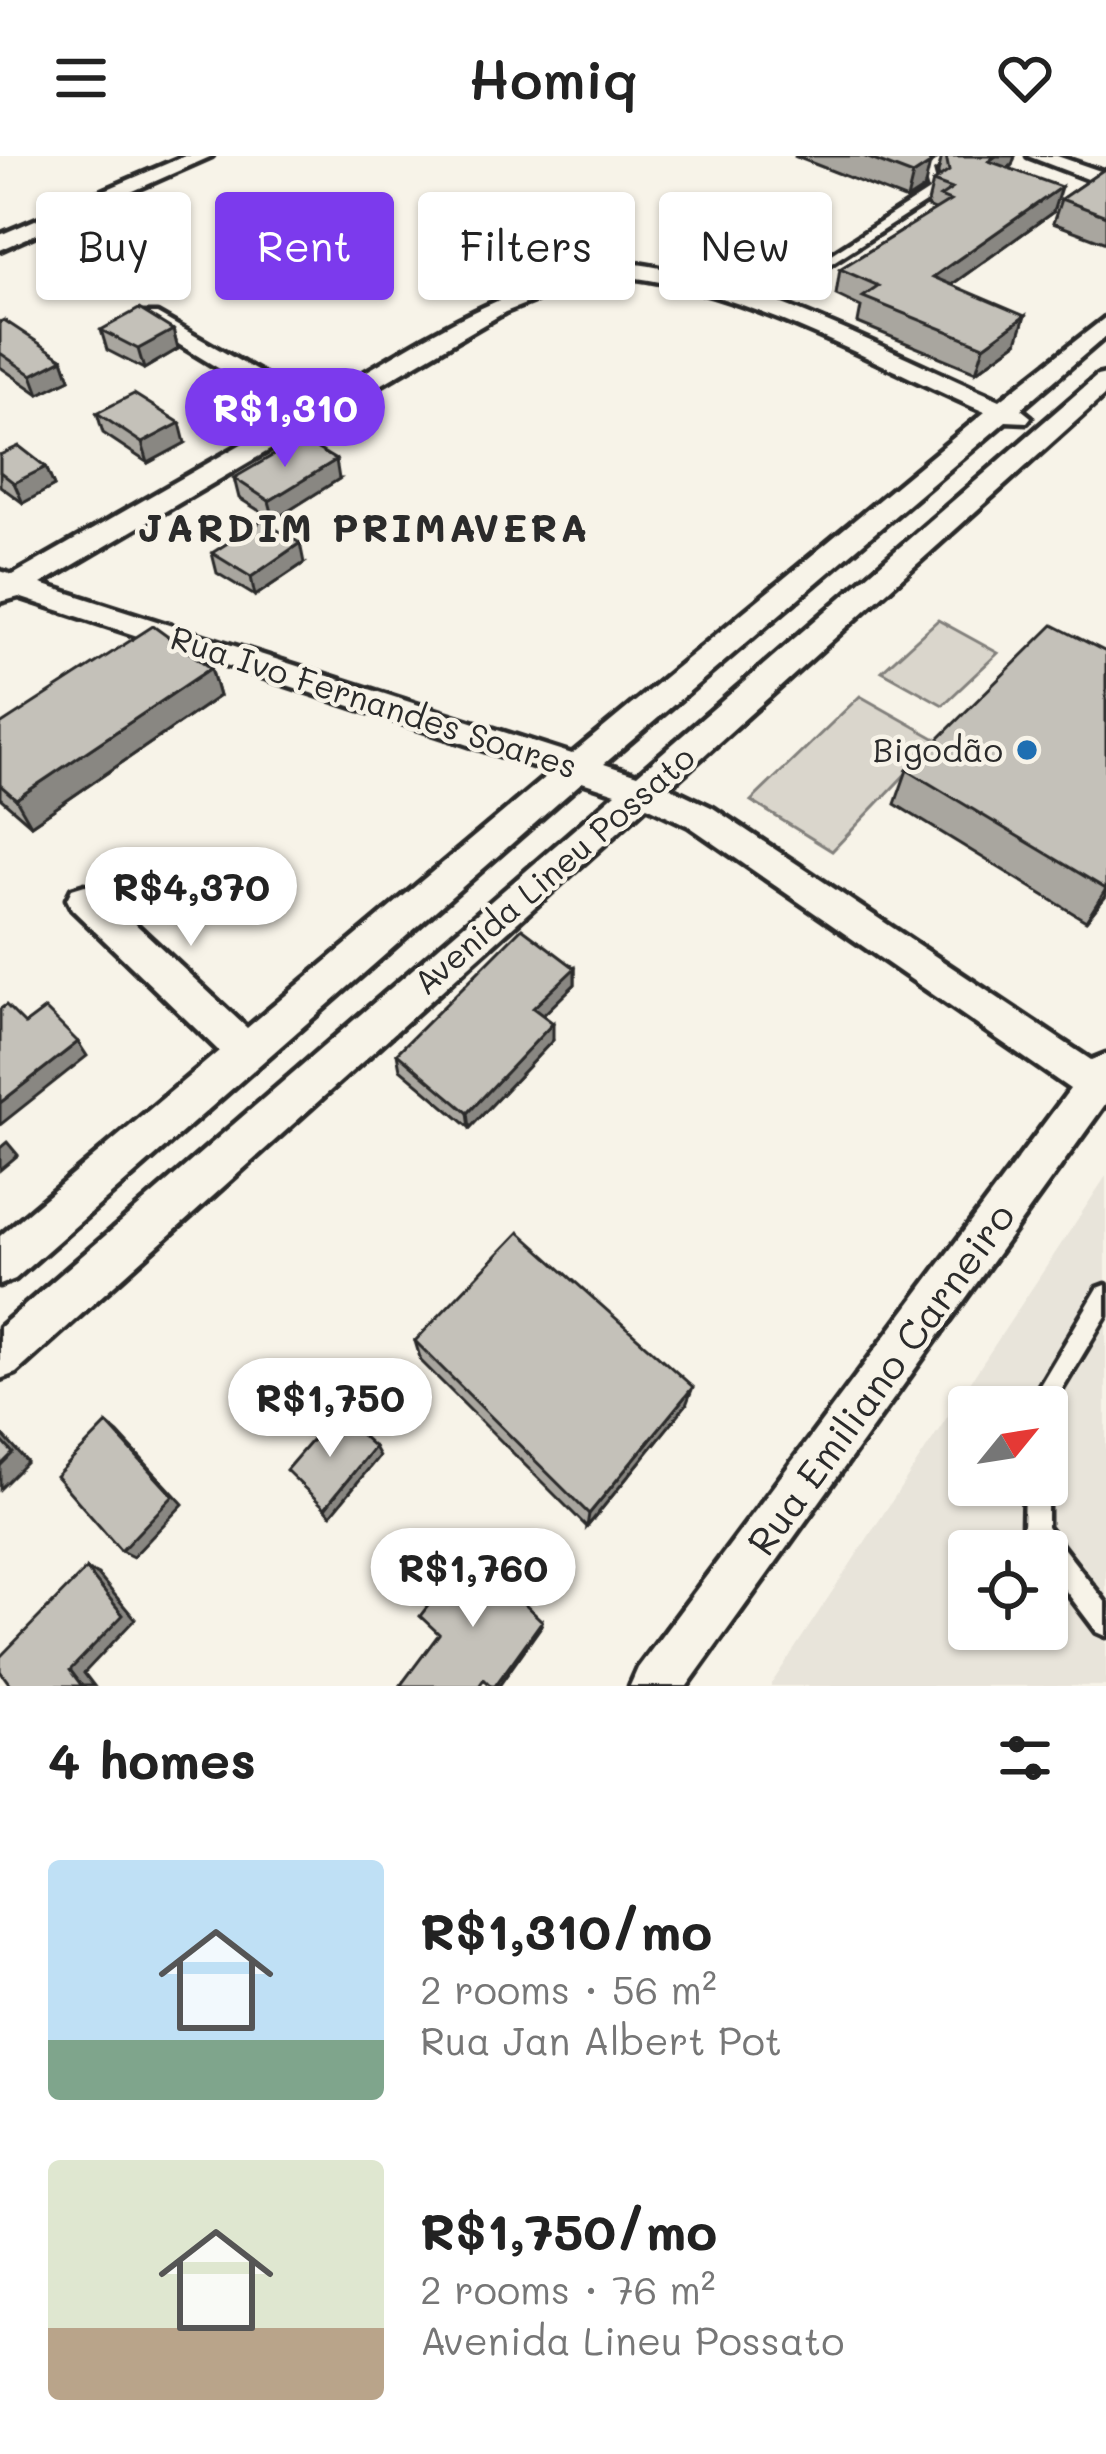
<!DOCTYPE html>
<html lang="en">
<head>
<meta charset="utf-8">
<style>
	:root { --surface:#fff; --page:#f6f6f6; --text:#222; --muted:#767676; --accent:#7c3aed }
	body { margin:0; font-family:Mali,sans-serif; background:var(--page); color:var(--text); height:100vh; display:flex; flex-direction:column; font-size:45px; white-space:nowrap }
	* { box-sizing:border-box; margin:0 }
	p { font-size:39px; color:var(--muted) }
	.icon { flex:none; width:66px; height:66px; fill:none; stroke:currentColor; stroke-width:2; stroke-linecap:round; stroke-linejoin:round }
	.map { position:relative; height:1530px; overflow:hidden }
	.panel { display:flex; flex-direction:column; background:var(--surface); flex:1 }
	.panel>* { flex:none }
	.top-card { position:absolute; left:36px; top:36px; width:1035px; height:108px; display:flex; gap:24px }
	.needle { width:78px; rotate:60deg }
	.buttons { position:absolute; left:948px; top:1230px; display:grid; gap:24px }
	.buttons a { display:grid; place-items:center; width:120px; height:120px; border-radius:12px; background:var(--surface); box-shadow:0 3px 9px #0004; font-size:60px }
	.price { position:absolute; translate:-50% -102px; padding:0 27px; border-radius:42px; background:#fff; color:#222; font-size:39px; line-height:78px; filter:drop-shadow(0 3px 6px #0008) }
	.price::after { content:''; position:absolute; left:50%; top:72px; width:36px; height:27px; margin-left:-18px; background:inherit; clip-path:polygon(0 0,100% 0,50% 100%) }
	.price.current { background:var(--accent); color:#fff }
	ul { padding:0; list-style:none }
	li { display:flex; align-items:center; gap:36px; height:300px; padding:0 48px }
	li span { display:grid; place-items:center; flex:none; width:336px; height:240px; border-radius:12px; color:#555 }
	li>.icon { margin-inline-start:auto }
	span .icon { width:144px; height:144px; fill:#fffc; stroke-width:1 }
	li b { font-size:51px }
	h2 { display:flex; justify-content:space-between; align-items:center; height:144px; padding:0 48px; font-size:51px }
	.chip { padding:0 42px; border-radius:12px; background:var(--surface); box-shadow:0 3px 9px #0004; font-size:42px; line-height:108px }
	.chip.current { background:var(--accent); color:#fff }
	header { display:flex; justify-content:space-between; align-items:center; height:156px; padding:0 48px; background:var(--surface); font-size:54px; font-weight:600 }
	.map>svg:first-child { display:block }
</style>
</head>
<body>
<header><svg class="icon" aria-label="menu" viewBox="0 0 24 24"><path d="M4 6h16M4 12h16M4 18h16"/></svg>Homiq<svg class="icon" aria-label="heart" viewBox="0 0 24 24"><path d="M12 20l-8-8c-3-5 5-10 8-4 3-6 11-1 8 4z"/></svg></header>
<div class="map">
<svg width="1106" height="1530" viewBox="0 0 1106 1530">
	<rect width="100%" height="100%" fill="#f7f3e8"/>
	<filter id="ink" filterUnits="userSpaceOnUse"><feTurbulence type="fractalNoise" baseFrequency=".00833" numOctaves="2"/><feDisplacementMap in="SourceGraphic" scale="24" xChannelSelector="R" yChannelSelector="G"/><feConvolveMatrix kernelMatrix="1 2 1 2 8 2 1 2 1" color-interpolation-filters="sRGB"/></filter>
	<g filter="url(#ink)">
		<path fill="#e8e4da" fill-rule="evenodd" d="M1106 1020V1530H770ZM969 1251H1047V1329H969ZM969 1395H1047V1473H969Z"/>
		<path fill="#dad6cc" stroke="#82807c" stroke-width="3" d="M938 464 998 497 943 549 882 515Z
			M860 540 938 584 832 695 751 645Z"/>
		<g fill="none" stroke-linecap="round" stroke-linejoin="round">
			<defs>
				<path id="lane" d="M944 0H956L933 15 939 38 763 151H755V147L929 35 923 14Z
					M1106 1129V1160L1047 1258V1251H1027L1098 1132Z
					M1047 1327V1371L1106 1447V1480L1097 1476 1047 1410V1395H1035L1023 1375 1024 1329Z"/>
				<path id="street" d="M185 0H212L0 94V79Z
					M1028 0H1057L1106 17V30Z
					M630 107C758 124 882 193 1000 244L1106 161V180L1021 253 1031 261 1027 266 1006 265 604 608 637 619 1097 220 1106 218V238L669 631 713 652 1091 904 1106 898V947L687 1530H630L638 1512 1070 933 689 670 647 650 16 1217 0 1223V1171L616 637 582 626 15 1123 0 1129V1080L219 895 72 753 67 743 72 733 85 729 98 733 247 872 551 616 19 441 0 446V415L13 419 294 258 137 163 141 158H157L313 247C419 186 506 123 630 107ZM630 121C749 136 875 208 985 256L572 598 41 428 505 156 578 127Z"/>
			</defs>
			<use href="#lane" stroke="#2b2b2b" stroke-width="9"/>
			<use href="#street" stroke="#2b2b2b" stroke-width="9"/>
			<use href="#lane" fill="#f7f3e8" fill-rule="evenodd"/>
			<use href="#street" fill="#f7f3e8" fill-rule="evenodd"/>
		</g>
		<path fill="#a9a69f" stroke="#2b2b2b" stroke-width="3" d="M794 0H936L929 5 924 33 907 44Z
			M942 0H1015L1012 9 1009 12 1053 56 951 129 1017 186 976 216 858 167 861 151 836 139 840 113 935 54 927 51 933 26 939 22 938 17Z
			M1106 12V87L1053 67 1061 43Z
			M0 166 63 203 70 223 39 238 0 211Z
			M101 174H173L178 193 144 213 107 194Z
			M97 257 185 287 148 307 103 277Z
			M0 299 46 311 54 330 23 347 0 330Z
			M234 322 339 323 274 364 239 342Z
			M212 397 304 407 255 440 217 417Z
			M1106 496V740L1086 765 895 648 907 614Z
			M211 512 219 540 31 669 0 642V569Z
			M575 812V828L543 859 553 884 470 972 400 913 397 897Z
			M415 1185 686 1249 587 1371 421 1205Z"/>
		<path fill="#898782" stroke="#2b2b2b" stroke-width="3" d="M996 0H1015L1012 9 983 30 989 5Z
			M930 8 924 33 907 44 913 19Z
			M1061 31 1053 56 926 147 933 121Z
			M1025 160 1017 186 976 216 984 190Z
			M173 174 178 193 144 213 138 193Z
			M63 203 70 223 39 238 32 219Z
			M180 267 185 287 148 307 142 287Z
			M336 304 339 323 274 364 269 345Z
			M46 311 54 330 23 347 14 327Z
			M300 387 304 407 255 440 251 421Z
			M211 512 219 540 31 669 16 643Z
			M1106 733V740L1086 765Z
			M575 812V828L533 869V852Z
			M553 867V884L470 972 468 957Z
			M78 886 87 900 0 969V947Z
			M7 986 18 999 0 1014V992Z
			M693 1231 686 1249 587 1371 589 1358Z
			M107 1268 118 1277 183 1348 133 1401 121 1395Z
			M0 1276 27 1306 0 1333Z
			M374 1291 379 1300 331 1359 325 1352Z
			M86 1413 98 1419 135 1463 84 1517 94 1530H82L70 1514Z
			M542 1465V1469L499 1530H495Z"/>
		<path fill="#c4c1b9" stroke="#2b2b2b" stroke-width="3" d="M863 0H928L930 8 913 19Z
			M946 0H996L989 5 1061 31 933 121 1025 160 984 190 863 141 879 130 840 113 950 45 940 41 952 33 933 26 949 15Z
			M1106 12V60L1061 43Z
			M139 153 173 174 138 193 101 174Z
			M4 164 63 203 32 219 0 197V166Z
			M134 238 180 267 142 287 97 257Z
			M301 283 336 304 269 345 234 322Z
			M19 290 46 311 14 327 0 316V299Z
			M262 365 300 387 251 421 212 397Z
			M1053 469 1106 496V733L907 614Z
			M153 470 211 512 16 643 0 629V569Z
			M522 772 575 812 533 852 553 867 468 957 397 897Z
			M6 849 25 868 45 853 78 886 0 947V853Z
			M519 1076 693 1231 589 1358 415 1185Z
			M336 1256 374 1291 325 1352 286 1314Z
			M107 1268 173 1340 121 1395 56 1320Z
			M0 1283 13 1297 0 1310Z
			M470 1396 542 1465 495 1530H491L484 1523 479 1530H400L439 1478 420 1460Z
			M86 1413 123 1459 70 1514 82 1530H11L0 1515V1501Z"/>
	</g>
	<circle fill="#1f6fb2" stroke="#f7f3e8" stroke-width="4.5" cx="1027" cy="594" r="12"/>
	<g text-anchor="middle" stroke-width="9" stroke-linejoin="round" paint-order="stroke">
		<g font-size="33" fill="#2b2b2b" stroke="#f7f3e8">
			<text transform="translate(374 546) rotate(18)" y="12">Rua Ivo Fernandes Soares</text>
			<text transform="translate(554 714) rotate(-41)" y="12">Avenida Lineu Possato</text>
		</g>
		<g font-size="33" fill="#2b2b2b" stroke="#f7f3e8" text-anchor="end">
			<text x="1003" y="606">Bigodão</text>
		</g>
		<g font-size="39" font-weight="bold" letter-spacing="3" fill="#2b2b2b" stroke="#f7f3e8">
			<text x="364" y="386">JARDIM PRIMAVERA</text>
		</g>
		<g font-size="39" fill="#2b2b2b" stroke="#f7f3e8">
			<text transform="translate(881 1223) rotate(-54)" y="14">Rua Emiliano Carneiro</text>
		</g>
	</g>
</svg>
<div class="buttons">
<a><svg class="needle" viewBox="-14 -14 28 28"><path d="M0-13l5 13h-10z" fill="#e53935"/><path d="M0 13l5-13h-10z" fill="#767676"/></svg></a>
<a><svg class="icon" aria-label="locate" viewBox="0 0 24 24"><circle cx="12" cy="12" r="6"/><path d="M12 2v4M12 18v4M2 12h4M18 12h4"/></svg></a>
</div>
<b class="price current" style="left:285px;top:314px">R$1,310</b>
<b class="price" style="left:191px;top:793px">R$4,370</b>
<b class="price" style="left:330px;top:1304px">R$1,750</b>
<b class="price" style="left:473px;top:1474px">R$1,760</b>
<div class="top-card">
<a class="chip">Buy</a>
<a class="chip current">Rent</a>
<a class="chip">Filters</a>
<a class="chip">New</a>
</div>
</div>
<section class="panel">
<h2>4 homes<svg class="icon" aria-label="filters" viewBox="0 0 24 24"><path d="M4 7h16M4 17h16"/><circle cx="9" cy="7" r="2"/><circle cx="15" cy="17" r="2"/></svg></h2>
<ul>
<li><span style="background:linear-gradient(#bfe0f5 75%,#7fa58c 0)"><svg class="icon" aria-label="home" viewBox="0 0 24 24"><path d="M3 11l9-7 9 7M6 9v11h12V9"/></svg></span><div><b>R$1,310/mo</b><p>2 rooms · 56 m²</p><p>Rua Jan Albert Pot</p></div></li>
<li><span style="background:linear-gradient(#dfe7d0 70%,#b9a48a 0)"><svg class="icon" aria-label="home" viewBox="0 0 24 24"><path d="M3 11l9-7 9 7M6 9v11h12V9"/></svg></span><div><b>R$1,750/mo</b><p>2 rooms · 76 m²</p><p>Avenida Lineu Possato</p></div></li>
</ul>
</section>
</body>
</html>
